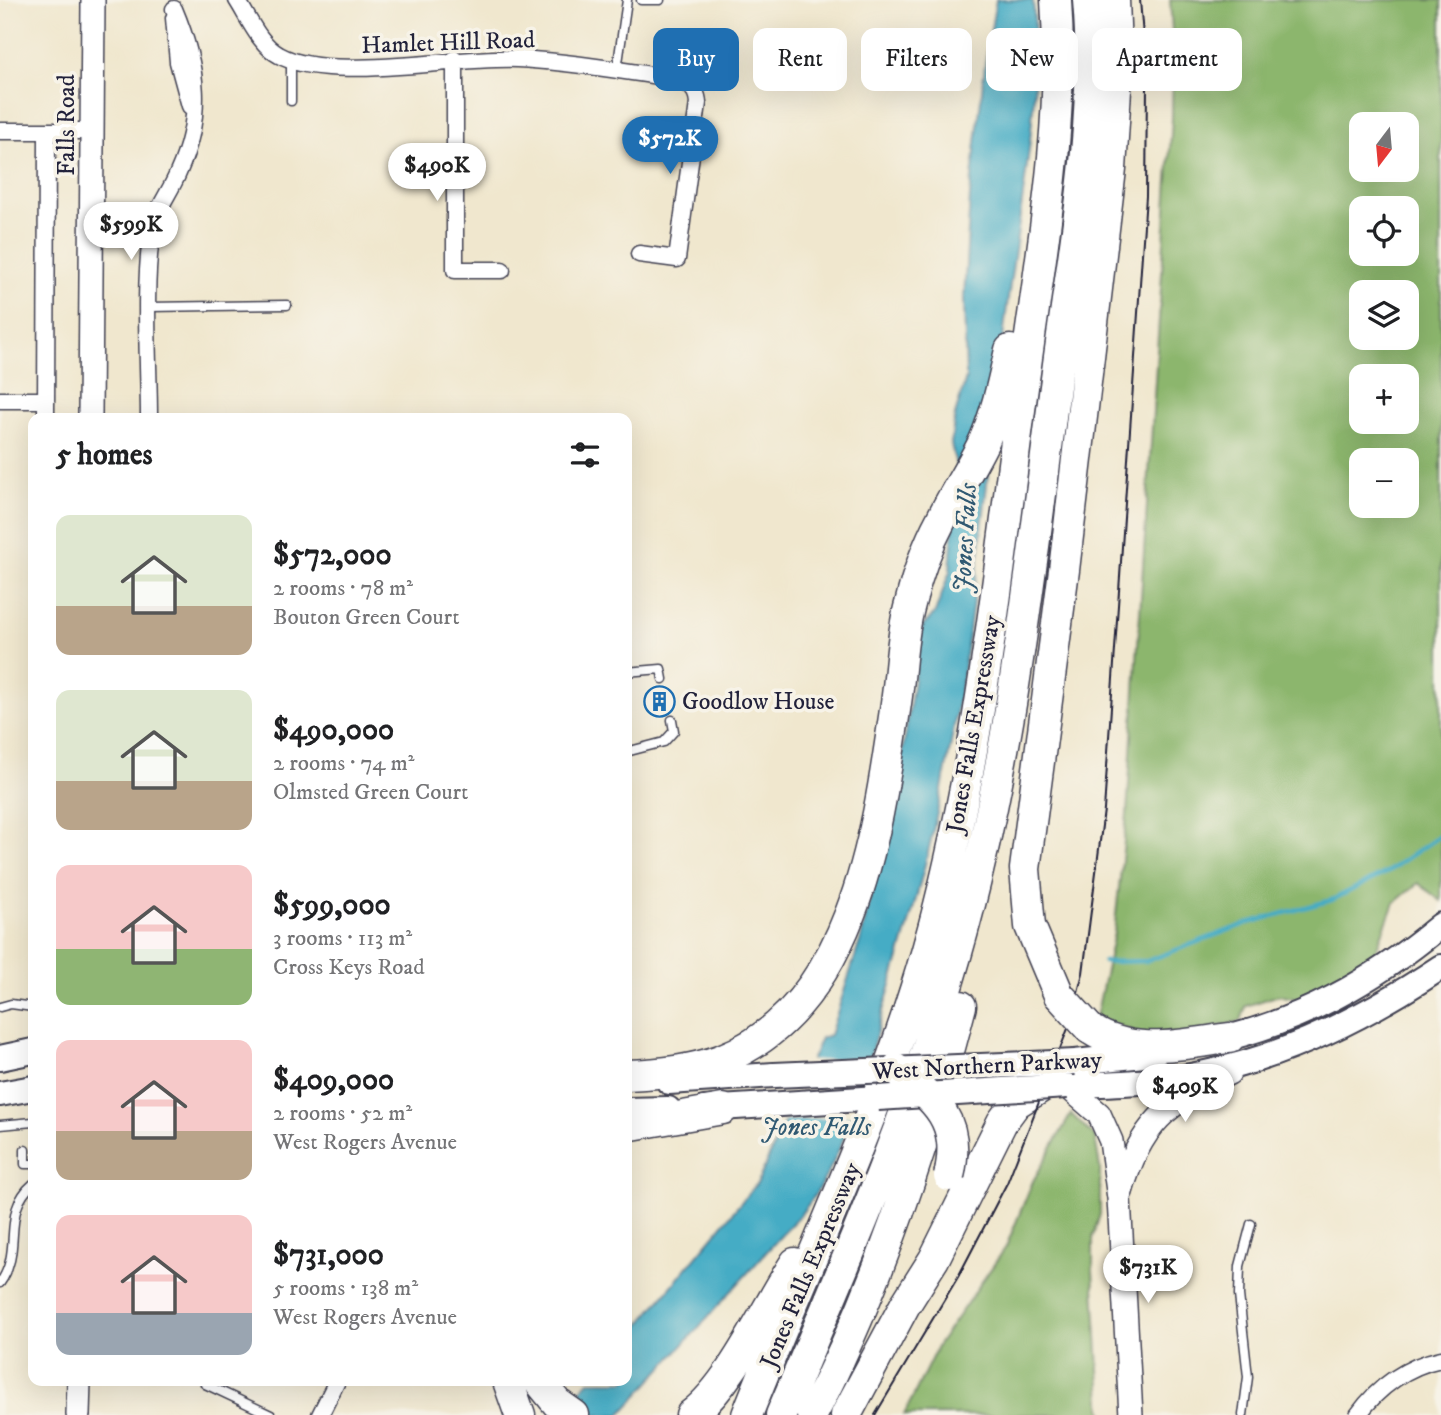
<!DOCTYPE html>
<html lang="en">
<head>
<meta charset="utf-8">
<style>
	:root { --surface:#fff; --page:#f6f6f6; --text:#202124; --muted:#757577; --accent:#1f6fb2 }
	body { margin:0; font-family:"IM FELL DW Pica",serif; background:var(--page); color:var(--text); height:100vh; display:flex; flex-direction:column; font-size:26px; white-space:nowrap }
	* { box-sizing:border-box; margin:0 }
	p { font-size:23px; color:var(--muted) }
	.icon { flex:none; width:38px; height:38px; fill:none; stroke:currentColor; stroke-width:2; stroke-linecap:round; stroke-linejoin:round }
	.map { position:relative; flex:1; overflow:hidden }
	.side { position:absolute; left:28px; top:413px; width:604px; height:973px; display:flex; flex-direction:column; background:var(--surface); border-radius:14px; box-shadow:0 7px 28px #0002 }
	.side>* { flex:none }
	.hud { position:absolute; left:653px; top:28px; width:665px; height:63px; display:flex; gap:14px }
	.needle { width:46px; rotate:196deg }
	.fabs { position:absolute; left:1349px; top:112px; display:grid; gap:14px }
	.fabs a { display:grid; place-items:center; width:70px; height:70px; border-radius:14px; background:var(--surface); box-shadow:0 7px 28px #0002; font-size:35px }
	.price { position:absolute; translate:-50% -60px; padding:0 16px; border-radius:24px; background:#fff; color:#222; font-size:23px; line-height:46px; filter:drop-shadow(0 2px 4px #0008) }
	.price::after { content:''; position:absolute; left:50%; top:42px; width:21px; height:16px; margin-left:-10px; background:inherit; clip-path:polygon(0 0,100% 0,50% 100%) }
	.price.active { background:var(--accent); color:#fff }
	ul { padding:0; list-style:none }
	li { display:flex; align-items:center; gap:21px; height:175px; padding:0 28px }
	li span { display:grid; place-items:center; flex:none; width:196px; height:140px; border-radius:14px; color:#555 }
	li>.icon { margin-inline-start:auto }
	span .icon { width:84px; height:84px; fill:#fffc; stroke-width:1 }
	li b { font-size:30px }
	h2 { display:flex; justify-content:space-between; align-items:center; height:84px; padding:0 28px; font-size:30px }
	.tag { padding:0 24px; border-radius:14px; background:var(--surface); box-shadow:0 7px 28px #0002; font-size:24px; line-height:63px }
	.tag.active { background:var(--accent); color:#fff }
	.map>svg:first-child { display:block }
</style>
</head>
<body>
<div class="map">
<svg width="1441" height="1415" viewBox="0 0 1441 1415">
	<rect width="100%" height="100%" fill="#f7f3e8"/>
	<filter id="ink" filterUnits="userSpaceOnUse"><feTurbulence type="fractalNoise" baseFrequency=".0143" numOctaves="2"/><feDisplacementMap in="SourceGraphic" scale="14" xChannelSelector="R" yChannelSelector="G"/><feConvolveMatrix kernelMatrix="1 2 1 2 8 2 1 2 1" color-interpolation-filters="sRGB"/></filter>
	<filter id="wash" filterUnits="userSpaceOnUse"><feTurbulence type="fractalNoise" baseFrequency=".00686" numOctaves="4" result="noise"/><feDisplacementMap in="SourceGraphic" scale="28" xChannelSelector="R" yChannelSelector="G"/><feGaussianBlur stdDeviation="1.57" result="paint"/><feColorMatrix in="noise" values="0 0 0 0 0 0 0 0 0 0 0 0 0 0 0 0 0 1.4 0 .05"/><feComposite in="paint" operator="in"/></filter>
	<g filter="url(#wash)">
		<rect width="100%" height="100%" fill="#f0e7ce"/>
		<path fill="#8cb66d" stroke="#576c54" stroke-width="2" fill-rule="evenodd" d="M1170 0H1441V901L1418 883 1394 903 1374 955 1297 999 1279 995 1246 1006 1241 1021 1171 1037H1148L1096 1017 1114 933 1127 814 1172 118 1173 46ZM1362 124H1407V170H1362ZM1362 208H1407V254H1362ZM1362 292H1407V338H1362ZM1362 376H1407V422H1362ZM1362 460H1407V506H1362Z
			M1071 1114 1095 1137 1100 1168V1214L1093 1237V1270L1101 1403 1104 1415H904L938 1345 1006 1247 1033 1181Z"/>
		<path fill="#45acc5" stroke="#346780" stroke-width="2" d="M996 0H1033C1043 107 1018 216 1005 322 987 475 975 628 944 779 929 859 906 936 882 1014 863 1080 847 1154 805 1209L620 1415H557L589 1381H626L627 1340 758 1182 821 1038 830 1035 861 938 882 848 905 738 922 627 935 613 950 571 957 469 951 444 955 415 966 378 964 299 970 195 985 64Z"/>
		<path fill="#f0e7ce" d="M873 1058 855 1116 783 1121 807 1061Z"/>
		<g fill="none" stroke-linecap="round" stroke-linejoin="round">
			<path stroke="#45acc5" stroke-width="4.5" d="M1104 962 1147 961 1248 923 1332 900 1387 872 1441 835"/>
		</g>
	</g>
	<g filter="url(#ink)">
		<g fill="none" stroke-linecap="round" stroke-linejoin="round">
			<defs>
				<path id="lane" d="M641 0H660
					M1123 45 1165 42
					M291 60V101
					M617 70 627 0
					M149 307 287 305
					M626 672 661 669 663 679
					M626 752 664 742 674 731 672 720
					M0 1007 11 1004 33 1007
					M0 1125 33 1122
					M25 1150V1164H33
					M0 1283C24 1250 0 1212 33 1184
					M205 1384 271 1415
					M1243 1415 1248 1377 1239 1295 1240 1266 1251 1224"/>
				<path id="street" d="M237 0C248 17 260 45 279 55 328 83 455 56 517 59 566 61 616 70 666 77 682 80 697 84 698 103L677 259 639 254
					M174 18 178 62 190 106
					M455 59V270H502
					M0 131H92
					M0 400H46
					M46 418 47 131
					M149 418C149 362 143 286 152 231 155 210 170 193 178 173 204 115 198 66 174 9
					M320 1415 337 1381
					M1358 1415C1378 1387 1407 1366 1441 1359"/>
				<path id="secondary" d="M90 418 93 0
					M1067 1086 1099 1114 1111 1141 1119 1198 1131 1415
					M1121 1192C1140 1124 1167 1103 1229 1073
					M78 1415 79 1381"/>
				<path id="primary" d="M1211 1042C1300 1022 1371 983 1441 925
					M0 1058 33 1051
					M1075 1062 1154 1054
					M669 1082 774 1075
					M1067 1086C1111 1083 1157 1083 1201 1074 1286 1057 1369 1015 1441 967
					M0 1094 33 1088
					M704 1109 878 1098
					M626 1110 668 1109"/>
				<path id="highway" d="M1059 995 1030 926 1025 869 1064 570 1111 169 1117 74 1114 0
					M1090 1029C1132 1057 1183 1044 1229 1038
					M626 1075C658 1074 690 1071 720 1060 855 1009 878 827 896 703 901 670 901 636 910 604 917 575 927 546 941 520 954 493 971 468 984 441 997 411 1003 381 1010 350
					M626 1126 723 1109
					M508 1381 520 1415
					M539 1381 557 1403 574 1415
					M691 1415C732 1384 766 1307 795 1263
					M747 1415C808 1260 881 1111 927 950 979 767 998 575 1023 387 1040 258 1065 130 1056 0
					M781 1415C845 1264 911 1115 956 956 1010 768 1030 573 1056 379 1072 254 1099 126 1088 0
					M812 1415C879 1286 925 1146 961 1006
					M846 1415 905 1305 934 1259 1002 1122 1016 1103 1040 1088"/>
			</defs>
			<use href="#lane" stroke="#414051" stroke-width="11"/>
			<use href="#street" stroke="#414051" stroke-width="19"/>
			<use href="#secondary" stroke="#414051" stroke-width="26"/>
			<use href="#primary" stroke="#414051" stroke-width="28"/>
			<use href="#highway" stroke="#414051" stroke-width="33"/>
			<use href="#lane" stroke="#fff" stroke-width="8"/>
			<use href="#street" stroke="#fff" stroke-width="16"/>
			<use href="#secondary" stroke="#fff" stroke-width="23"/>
			<use href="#primary" stroke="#fff" stroke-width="24"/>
			<use href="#highway" stroke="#fff" stroke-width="30"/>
			<path stroke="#22223b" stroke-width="2" d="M875 1415 958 1277 1007 1183 1069 1026 1083 973 1104 810 1146 196 1147 84 1140 0"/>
			<defs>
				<path id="primary-bridge" d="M774 1075 1075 1062
					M878 1098 1067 1086"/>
				<path id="highway-bridge" d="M1059 995 1090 1029
					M896 1069C937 1101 962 1121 949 1176"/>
			</defs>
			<use href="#primary-bridge" stroke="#414051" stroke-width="28" stroke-linecap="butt"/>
			<use href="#highway-bridge" stroke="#414051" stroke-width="33" stroke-linecap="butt"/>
			<use href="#primary-bridge" stroke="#fff" stroke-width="24"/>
			<use href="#highway-bridge" stroke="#fff" stroke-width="30"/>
		</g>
	</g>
	<defs>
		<symbol id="building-ring" viewBox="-11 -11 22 22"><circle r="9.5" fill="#f7f3e8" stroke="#1f6fb2" stroke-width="1.5"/><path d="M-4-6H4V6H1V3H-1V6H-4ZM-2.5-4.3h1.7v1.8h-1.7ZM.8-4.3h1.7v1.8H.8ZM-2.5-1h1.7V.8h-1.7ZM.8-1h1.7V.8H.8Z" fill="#1f6fb2"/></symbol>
	</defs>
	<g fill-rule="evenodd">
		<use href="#building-ring" x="642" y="684" width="35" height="35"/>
	</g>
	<g text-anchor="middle" stroke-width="7" stroke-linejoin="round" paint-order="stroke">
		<g font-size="24" fill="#22223b" stroke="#f7f3e8">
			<text transform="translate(448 42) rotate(-2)" y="8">Hamlet Hill Road</text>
			<text transform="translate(66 125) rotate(-90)" y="8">Falls Road</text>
			<text transform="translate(973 724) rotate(-80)" y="8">Jones Falls Expressway</text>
			<text transform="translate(987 1065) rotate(-3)" y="8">West Northern Parkway</text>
			<text transform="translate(810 1265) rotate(-67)" y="8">Jones Falls Expressway</text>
		</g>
		<g font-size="24" fill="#22223b" stroke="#f7f3e8" text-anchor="start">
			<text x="682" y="709">Goodlow House</text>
		</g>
		<g font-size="26" font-style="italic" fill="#305972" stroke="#f7f3e8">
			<text transform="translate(964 538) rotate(-87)" y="9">Jones Falls</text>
			<text x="816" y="1135">Jones Falls</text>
		</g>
	</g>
</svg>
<div class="fabs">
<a><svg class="needle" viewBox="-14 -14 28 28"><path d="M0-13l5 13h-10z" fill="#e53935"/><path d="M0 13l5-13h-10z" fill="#757577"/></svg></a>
<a><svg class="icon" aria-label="locate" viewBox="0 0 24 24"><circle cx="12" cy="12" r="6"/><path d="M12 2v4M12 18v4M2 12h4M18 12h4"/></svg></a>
<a><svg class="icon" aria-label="layers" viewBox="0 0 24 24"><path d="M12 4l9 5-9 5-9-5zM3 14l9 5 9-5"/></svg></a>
<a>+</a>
<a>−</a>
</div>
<b class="price active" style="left:670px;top:176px">$572K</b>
<b class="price" style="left:437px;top:203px">$490K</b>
<b class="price" style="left:131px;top:262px">$599K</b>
<b class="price" style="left:1185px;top:1124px">$409K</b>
<b class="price" style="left:1148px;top:1305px">$731K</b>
<div class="hud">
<a class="tag active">Buy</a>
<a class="tag">Rent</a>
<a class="tag">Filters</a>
<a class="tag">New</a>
<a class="tag">Apartment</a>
</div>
<section class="side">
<h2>5 homes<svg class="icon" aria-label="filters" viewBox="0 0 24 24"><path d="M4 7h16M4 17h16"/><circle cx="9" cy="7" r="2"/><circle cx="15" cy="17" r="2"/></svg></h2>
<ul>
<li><span style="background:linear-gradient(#dfe7d0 65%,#b9a48a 0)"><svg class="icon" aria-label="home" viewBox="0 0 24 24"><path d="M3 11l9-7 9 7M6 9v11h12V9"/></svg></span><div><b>$572,000</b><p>2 rooms · 78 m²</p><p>Bouton Green Court</p></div></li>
<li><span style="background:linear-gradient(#dfe7d0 65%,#b9a48a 0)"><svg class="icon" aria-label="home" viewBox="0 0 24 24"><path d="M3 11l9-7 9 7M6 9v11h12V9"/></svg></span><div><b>$490,000</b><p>2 rooms · 74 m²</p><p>Olmsted Green Court</p></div></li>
<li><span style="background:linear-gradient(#f6c9c9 60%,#8fb573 0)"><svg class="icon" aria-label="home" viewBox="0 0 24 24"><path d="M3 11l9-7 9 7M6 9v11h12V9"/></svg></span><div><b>$599,000</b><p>3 rooms · 113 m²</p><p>Cross Keys Road</p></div></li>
<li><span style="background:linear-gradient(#f6c9c9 65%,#b9a48a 0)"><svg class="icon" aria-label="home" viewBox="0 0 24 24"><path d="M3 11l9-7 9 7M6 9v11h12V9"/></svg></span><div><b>$409,000</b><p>2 rooms · 52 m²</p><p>West Rogers Avenue</p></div></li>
<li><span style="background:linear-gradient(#f6c9c9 70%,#9aa5b1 0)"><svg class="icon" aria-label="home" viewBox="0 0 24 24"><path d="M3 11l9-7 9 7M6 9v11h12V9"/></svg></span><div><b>$731,000</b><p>5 rooms · 138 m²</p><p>West Rogers Avenue</p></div></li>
</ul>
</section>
</div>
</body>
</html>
